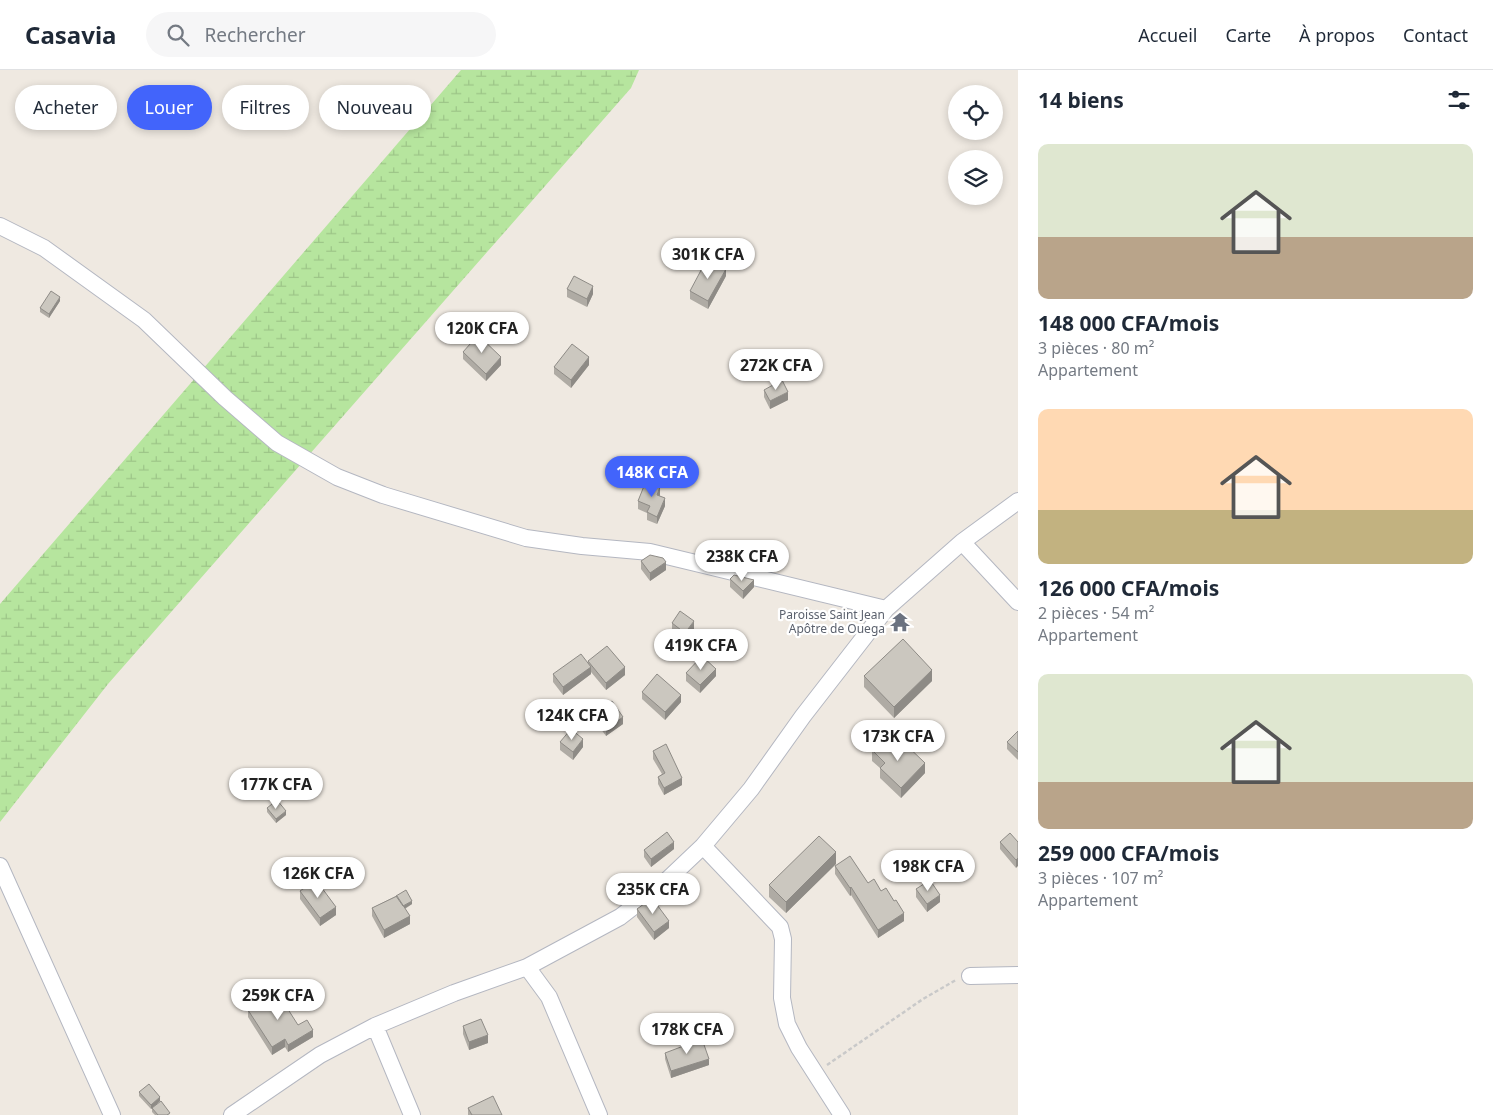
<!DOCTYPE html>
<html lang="fr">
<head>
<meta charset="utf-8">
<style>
	:root { --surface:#fff; --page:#f6f6f7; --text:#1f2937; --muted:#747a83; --line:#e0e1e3; --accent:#4264fb }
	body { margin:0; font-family:"Noto Sans",sans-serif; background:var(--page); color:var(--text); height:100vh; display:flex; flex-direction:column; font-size:19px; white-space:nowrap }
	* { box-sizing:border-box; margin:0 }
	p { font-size:16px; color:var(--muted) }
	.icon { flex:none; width:28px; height:28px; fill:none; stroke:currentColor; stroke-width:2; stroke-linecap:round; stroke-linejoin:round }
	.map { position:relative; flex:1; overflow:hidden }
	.panel { display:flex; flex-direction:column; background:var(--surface); width:475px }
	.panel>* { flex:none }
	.guide { position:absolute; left:15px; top:15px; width:475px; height:45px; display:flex; gap:10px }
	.tools { position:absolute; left:948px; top:15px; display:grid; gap:10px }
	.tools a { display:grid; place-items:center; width:55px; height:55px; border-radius:50%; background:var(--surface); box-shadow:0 2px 8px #0003; font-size:25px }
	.price { position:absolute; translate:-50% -42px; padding:0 11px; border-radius:18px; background:#fff; color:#222; font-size:16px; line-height:32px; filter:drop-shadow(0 1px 2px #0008) }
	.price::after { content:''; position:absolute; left:50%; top:30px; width:15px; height:11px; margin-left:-8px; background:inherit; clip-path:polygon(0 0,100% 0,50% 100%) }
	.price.active { background:var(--accent); color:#fff }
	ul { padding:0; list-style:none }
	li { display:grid; align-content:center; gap:10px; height:265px; padding:0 20px }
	li span { display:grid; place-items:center; height:155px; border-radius:10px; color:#555 }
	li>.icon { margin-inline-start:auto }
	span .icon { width:90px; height:90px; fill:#fffc; stroke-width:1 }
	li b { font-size:21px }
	h2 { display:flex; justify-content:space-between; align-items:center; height:60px; padding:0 20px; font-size:21px }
	.chip { padding:0 18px; border-radius:22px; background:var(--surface); box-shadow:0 2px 8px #0003; font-size:18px; line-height:45px }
	.chip.active { background:var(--accent); color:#fff }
	header { display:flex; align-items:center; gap:30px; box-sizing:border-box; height:70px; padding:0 25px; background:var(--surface); border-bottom:1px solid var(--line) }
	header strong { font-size:24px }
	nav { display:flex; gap:28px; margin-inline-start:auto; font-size:18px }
	.search { width:350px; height:45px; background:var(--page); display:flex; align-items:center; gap:12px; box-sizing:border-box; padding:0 18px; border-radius:28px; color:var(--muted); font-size:19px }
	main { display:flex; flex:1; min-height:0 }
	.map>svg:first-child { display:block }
</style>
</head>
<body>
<header>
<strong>Casavia</strong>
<div class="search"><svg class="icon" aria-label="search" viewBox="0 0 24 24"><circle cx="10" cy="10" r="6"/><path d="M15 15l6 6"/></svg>Rechercher</div>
<nav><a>Accueil</a><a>Carte</a><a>À propos</a><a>Contact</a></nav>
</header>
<main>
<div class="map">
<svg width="1018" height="1045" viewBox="0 0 1018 1045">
	<defs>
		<pattern id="wetland-marsh" width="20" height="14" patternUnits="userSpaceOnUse" patternTransform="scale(1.25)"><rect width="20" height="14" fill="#b6e59e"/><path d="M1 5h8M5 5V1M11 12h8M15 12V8" fill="none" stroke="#9dc588"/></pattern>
	</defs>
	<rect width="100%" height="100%" fill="#efe9e1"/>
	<path fill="url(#wetland-marsh)" d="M461 0H639L631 18 108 614 0 752V534Z"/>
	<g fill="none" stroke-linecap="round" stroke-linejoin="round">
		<defs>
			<path id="minor" d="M0 156 44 178 144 250 225 328 277 373 337 407 383 425 526 468 582 476 650 482 886 539
				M962 472 1018 532
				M703 776 780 857 783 869 782 928 787 954 799 978 842 1045
				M0 796 112 1045
				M527 897 549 927 599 1045
				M970 906 1018 905
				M375 956 412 1045
				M232 1045 320 985 375 956 454 923 527 897 620 847 664 813 703 776 751 719 803 646 886 539 962 472 1018 431"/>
		</defs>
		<use href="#minor" stroke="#b4b7c1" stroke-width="18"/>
		<path stroke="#c9c9c9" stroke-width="2.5" stroke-dasharray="4 2.5" stroke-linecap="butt" d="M827 995 923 929 956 910"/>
		<use href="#minor" stroke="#fff" stroke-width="16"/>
	</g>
	<path fill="#afaba4" d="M726 206 708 239 690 229V221Z
		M567 219 593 224 587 237 567 227Z
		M60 231 49 248 40 242V238Z
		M463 282 501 295 486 311 463 289Z
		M589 295 571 318 554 304V297Z
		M764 320 788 330 770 339 764 327Z
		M660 425V426L665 436 657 454 647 450V443L638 439V431Z
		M641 491 666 500 650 511 641 499Z
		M730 509 754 517 743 529 730 517Z
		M672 553 694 559 685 570 672 560Z
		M588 591 625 605 606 620 591 602V604L563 625 553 612V604L588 593Z
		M686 603 716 606 700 623 686 611Z
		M864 606 932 611 894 648 864 617Z
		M642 622 681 632 665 650 642 629Z
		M595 643 623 654 606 666 595 651Z
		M1018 661V690L1007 679V672Z
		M560 672 583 677 573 690 560 680Z
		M893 678 925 703 901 728 880 708V698L872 691V680Z
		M653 681 682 715 664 725 658 714V707L662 704 653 689Z
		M267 738 286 745 276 753 267 742Z
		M1000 772H1018L1016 798 1000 779Z
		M674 779 651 797 644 787V780Z
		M836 794 786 843 769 827V815Z
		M835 796 868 813 881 821 904 851 878 868 851 825 850 826 835 804Z
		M916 819 940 832 927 842 916 827Z
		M300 821 336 845 320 856 300 829Z
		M396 826 412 834 405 839 410 854 384 868 372 846V838Z
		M637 839 669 858 654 870 637 847Z
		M248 940 298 955 313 967 288 982 285 977 272 985 248 947Z
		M463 956 488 973 469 980 463 964Z
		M665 983 709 995 671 1008 665 989Z
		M139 1022 160 1031 151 1039 139 1026Z
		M152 1038 170 1045H155L152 1042Z
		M468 1038 502 1045H468Z"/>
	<path fill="#8e8b86" d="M726 199V206L708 239V231Z
		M593 216V224L587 237V229Z
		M60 227V231L49 248V244Z
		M501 287V295L486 311V304Z
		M589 287V295L571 318V310Z
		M788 322V330L770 339V331Z
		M660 417V425L657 432V425Z
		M665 428V436L657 454V447Z
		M666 492V500L650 511V503Z
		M754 510V517L743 529V521Z
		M694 551V559L685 570V563Z
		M591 597V604L563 625V617Z
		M625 597V605L606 620V613Z
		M716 599V606L700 623V615Z
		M932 600V611L894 648V637Z
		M681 625V632L665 650V642Z
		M623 647V654L606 666V659Z
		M583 669V677L573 690V682Z
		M925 693V703L901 728V718Z
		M682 708V715L664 725V718Z
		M286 741V745L276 753V749Z
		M674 772V779L651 797V789Z
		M836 782V794L786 843V832Z
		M1018 788V796L1016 798V790Z
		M851 817V825L850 826V818Z
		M940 825V832L927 842V834Z
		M412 831V834L402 840V837Z
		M336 837V845L320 856V848Z
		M904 843V851L878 868V860Z
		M410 846V854L384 868V860Z
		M669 851V858L654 870V862Z
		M313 960V967L288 982V975Z
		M488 965V973L469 980V972Z
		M285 969V977L272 985V977Z
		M709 989V995L671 1008V1001Z
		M160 1027V1031L151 1039V1035Z"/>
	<path fill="#cbc7bf" stroke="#8e8b86" d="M707 189 726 199 708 231 690 221Z
		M574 206 593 216 587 229 567 219Z
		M51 221 60 227 49 244 40 238Z
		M478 265 501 287 486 304 463 282Z
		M572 274 589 287 571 310 554 297Z
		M782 310 788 322 770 331 764 320Z
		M646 411 660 417 657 425 665 428 657 447 647 442 650 436 638 431Z
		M650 485 663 488 666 492 650 503 641 491Z
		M734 505 754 510 743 521 730 509Z
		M680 541 694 551 685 563 672 553Z
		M903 569 932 600 894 637 864 606Z
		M607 576 625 597 606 613 588 591Z
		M581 584 591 597 563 617 553 604Z
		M702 586 716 599 700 615 686 603Z
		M657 604 681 625 665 642 642 622Z
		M612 631 623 647 606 659 595 643Z
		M571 659 583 669 573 682 560 672Z
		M1018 661V682L1007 672Z
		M884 669 893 678 901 670 925 693 901 718 880 698 885 693 872 680Z
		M666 674 682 708 664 718 658 707 665 703 653 681Z
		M277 730 286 741 276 749 267 738Z
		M667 762 674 772 651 789 644 780Z
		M1010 763 1018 772V788L1016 790 1000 772Z
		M819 766 836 782 786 832 769 815Z
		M850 786 868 813 874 809 881 821 886 818 894 831 896 830 904 843 878 860 851 817 850 818 835 796Z
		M316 810 336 837 320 848 300 821Z
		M930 810 940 825 927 834 916 819Z
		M406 820 412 831 403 836 396 826Z
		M397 826 410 846 384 860 372 838Z
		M652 828 669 851 654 862 637 839Z
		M277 922 298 955 307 950 313 960 288 975 285 969 272 977 248 940Z
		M481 949 488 965 469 972 463 956Z
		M702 969 709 989 671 1001 665 983Z
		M149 1014 160 1027 151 1035 139 1022Z
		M493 1026 502 1045H472L468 1038Z
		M161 1031 170 1043 167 1045H158L152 1038Z"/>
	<defs>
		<symbol id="temple-bare" viewBox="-9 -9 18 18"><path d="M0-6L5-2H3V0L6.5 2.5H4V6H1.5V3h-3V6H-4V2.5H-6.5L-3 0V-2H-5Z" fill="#6b7280" stroke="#fff" stroke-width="2.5" paint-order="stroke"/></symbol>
	</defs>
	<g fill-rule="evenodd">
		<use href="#temple-bare" x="886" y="538" width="28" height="28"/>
	</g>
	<g text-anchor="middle" stroke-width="4.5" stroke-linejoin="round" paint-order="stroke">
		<g font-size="12" fill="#5b616d" stroke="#fff" text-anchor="end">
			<text x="885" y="549">Paroisse Saint Jean<tspan x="885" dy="14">Apôtre de Ouega</tspan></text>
		</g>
	</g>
</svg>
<div class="tools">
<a><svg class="icon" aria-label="locate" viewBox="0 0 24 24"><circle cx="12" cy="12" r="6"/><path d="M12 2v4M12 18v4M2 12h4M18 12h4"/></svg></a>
<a><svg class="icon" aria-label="layers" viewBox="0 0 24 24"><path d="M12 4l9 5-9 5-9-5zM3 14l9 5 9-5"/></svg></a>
</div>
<b class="price" style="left:708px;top:210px">301K CFA</b>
<b class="price" style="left:482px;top:284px">120K CFA</b>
<b class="price" style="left:776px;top:321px">272K CFA</b>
<b class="price active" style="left:652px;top:428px">148K CFA</b>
<b class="price" style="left:742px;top:512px">238K CFA</b>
<b class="price" style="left:701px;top:601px">419K CFA</b>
<b class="price" style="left:572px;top:671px">124K CFA</b>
<b class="price" style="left:898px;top:692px">173K CFA</b>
<b class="price" style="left:276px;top:740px">177K CFA</b>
<b class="price" style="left:928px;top:822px">198K CFA</b>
<b class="price" style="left:318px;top:829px">126K CFA</b>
<b class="price" style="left:653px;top:845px">235K CFA</b>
<b class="price" style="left:278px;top:951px">259K CFA</b>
<b class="price" style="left:687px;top:985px">178K CFA</b>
<div class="guide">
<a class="chip">Acheter</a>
<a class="chip active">Louer</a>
<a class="chip">Filtres</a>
<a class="chip">Nouveau</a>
</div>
</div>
<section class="panel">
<h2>14 biens<svg class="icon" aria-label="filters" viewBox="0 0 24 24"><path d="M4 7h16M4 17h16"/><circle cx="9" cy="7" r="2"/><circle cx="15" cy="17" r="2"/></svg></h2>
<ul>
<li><span style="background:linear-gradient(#dfe7d0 60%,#b9a48a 0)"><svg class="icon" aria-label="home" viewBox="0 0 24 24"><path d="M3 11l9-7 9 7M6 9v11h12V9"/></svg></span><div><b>148 000 CFA/mois</b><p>3 pièces · 80 m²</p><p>Appartement</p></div></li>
<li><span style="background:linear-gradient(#ffd9b3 65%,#c2b280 0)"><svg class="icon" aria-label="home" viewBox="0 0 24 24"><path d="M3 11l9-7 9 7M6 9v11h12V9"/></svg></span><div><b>126 000 CFA/mois</b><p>2 pièces · 54 m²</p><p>Appartement</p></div></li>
<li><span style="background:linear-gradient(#dfe7d0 70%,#b9a48a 0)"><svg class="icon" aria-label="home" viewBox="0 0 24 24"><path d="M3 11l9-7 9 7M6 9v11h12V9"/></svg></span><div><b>259 000 CFA/mois</b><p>3 pièces · 107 m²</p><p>Appartement</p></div></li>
</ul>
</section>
</main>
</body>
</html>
